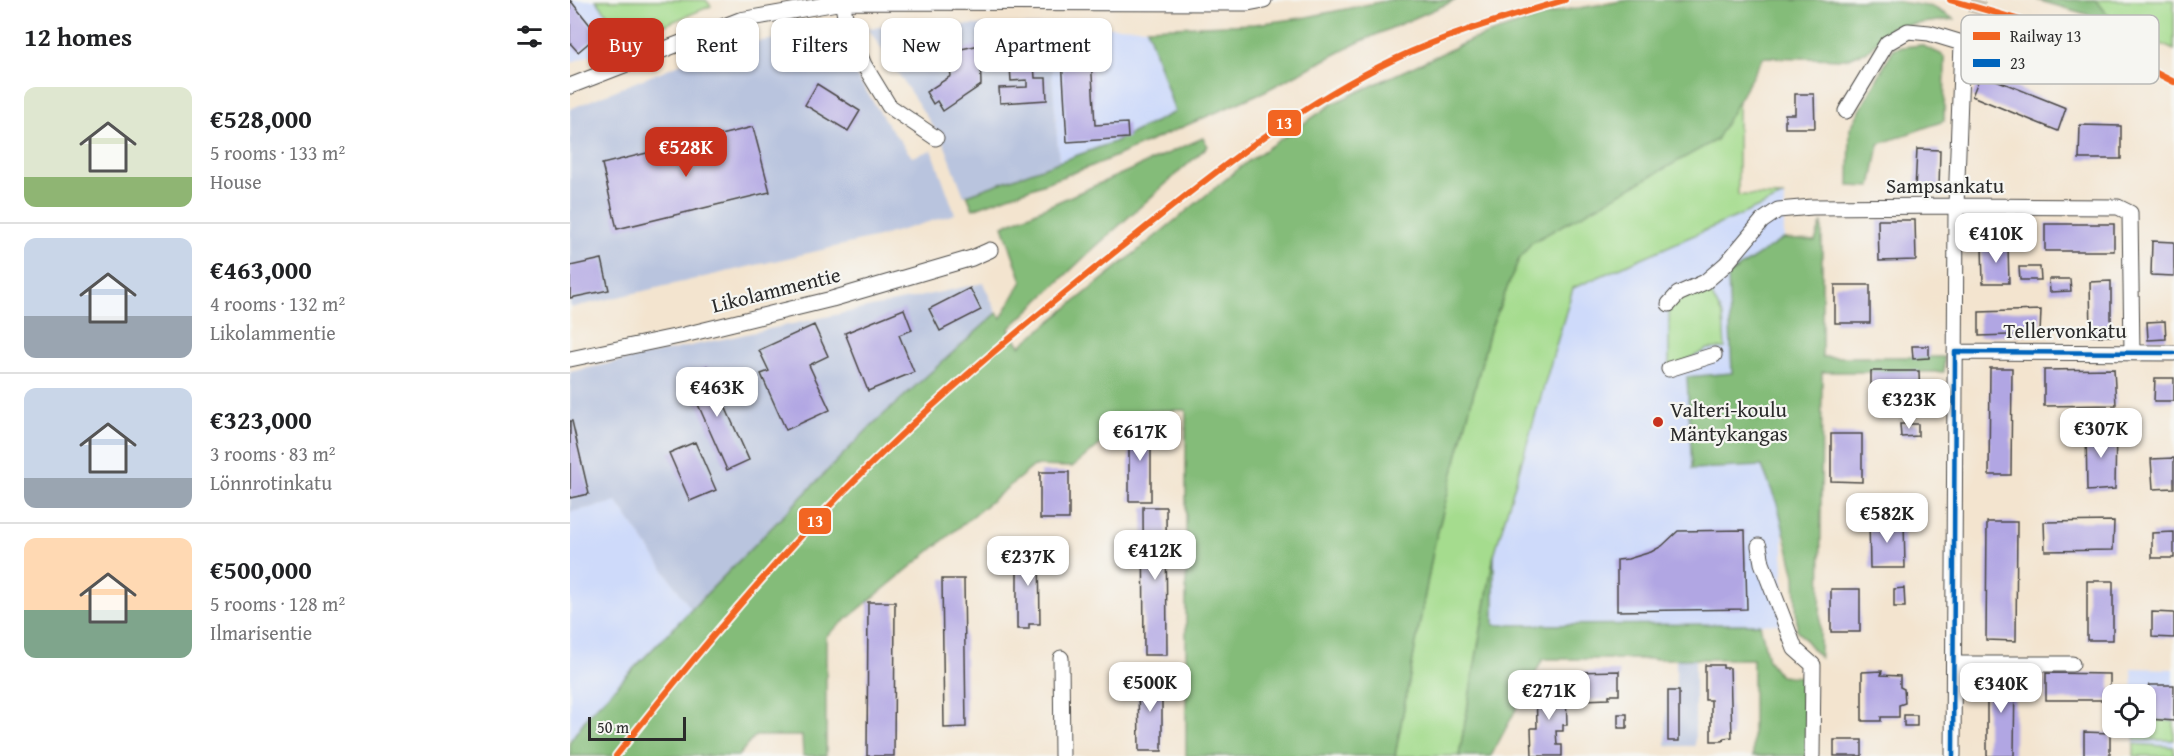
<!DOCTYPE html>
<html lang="en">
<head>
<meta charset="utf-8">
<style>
	:root { --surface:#fff; --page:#f2f2f2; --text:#202124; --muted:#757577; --line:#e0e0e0; --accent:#c8321e }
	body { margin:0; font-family:"Gentium Book Plus",serif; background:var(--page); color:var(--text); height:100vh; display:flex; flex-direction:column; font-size:22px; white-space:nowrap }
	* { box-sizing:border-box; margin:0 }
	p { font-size:20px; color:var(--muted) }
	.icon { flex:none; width:33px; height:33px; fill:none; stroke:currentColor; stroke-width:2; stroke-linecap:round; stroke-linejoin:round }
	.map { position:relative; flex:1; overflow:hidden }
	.details { display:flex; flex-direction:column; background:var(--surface); width:570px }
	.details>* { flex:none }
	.banner { position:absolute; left:18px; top:18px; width:570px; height:54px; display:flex; gap:12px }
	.controls { position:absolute; left:1532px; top:684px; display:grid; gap:12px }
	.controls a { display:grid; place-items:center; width:54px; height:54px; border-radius:12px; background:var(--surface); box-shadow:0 2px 4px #0004; font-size:30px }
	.scale { position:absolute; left:18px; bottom:15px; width:98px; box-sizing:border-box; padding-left:6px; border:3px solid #2b2b2b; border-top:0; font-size:16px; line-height:21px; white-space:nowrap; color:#2b2b2b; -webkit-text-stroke:4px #f6f6f2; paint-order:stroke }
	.price { position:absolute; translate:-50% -51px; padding:0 14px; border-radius:12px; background:#fff; color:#222; font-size:20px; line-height:39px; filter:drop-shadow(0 2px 3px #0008) }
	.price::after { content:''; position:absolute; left:50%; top:36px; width:18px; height:14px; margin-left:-9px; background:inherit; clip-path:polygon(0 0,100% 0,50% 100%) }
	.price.on { background:var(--accent); color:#fff }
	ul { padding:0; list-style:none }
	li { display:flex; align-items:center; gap:18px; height:150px; padding:0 24px }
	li+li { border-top:2px solid var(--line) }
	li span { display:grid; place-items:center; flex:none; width:168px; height:120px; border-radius:12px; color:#555 }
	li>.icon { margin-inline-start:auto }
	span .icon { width:72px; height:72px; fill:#fffc; stroke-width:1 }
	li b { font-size:26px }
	h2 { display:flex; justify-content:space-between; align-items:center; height:72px; padding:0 24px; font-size:26px }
	.tag { padding:0 21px; border-radius:12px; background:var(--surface); box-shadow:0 2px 4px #0004; font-size:21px; line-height:54px }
	.tag.on { background:var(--accent); color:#fff }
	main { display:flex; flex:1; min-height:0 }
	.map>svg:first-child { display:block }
</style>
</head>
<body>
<main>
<section class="details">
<h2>12 homes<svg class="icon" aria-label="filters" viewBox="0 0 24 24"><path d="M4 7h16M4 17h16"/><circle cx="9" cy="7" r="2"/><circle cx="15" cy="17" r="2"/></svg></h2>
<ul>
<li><span style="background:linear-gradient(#dfe7d0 75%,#8fb573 0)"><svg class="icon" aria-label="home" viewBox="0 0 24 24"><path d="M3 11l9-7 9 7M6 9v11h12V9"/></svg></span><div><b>€528,000</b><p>5 rooms · 133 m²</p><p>House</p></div></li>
<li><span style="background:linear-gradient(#c9d6e8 65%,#9aa5b1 0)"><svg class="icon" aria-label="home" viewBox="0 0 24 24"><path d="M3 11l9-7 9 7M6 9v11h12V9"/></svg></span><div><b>€463,000</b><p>4 rooms · 132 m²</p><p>Likolammentie</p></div></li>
<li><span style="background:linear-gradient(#c9d6e8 75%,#9aa5b1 0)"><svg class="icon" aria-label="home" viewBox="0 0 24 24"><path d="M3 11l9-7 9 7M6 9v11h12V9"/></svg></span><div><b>€323,000</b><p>3 rooms · 83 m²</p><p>Lönnrotinkatu</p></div></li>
<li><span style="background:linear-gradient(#ffd9b3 60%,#7fa58c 0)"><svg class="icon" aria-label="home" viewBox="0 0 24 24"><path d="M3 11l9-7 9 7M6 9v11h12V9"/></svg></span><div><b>€500,000</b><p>5 rooms · 128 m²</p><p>Ilmarisentie</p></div></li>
</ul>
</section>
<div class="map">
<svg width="1604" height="756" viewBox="0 0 1604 756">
	<rect width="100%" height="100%" fill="#f6f6f2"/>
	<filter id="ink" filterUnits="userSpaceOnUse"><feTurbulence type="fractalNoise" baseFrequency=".0167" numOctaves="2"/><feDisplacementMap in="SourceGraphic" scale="12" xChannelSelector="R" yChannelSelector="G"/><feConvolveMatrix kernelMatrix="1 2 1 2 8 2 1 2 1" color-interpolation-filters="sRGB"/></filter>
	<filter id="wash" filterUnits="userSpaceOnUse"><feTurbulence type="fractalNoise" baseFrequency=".008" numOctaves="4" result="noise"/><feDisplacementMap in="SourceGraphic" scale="24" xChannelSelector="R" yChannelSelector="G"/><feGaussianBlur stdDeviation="1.35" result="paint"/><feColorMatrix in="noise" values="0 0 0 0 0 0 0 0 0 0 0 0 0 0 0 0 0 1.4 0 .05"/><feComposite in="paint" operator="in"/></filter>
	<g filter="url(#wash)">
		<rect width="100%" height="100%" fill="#f3e4cf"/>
		<path fill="#cedafa" d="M0 0H26L58 40 0 63Z
			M478 25 577 28 605 112 544 142 489 162Z
			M1214 196 1213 624 924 625V555L1003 288Z
			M47 502 121 609 20 713 0 741V512Z
			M1562 668 1604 669V747L1564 744 1563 728H1575V694H1563Z"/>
		<path fill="#b9c4de" d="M331 25H478L489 162 394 196 374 143 298 28Z
			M259 33 316 122 342 157 362 150 385 214 308 237 0 308V109L156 45Z
			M413 283 427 313 302 425 121 609 47 502 0 512V372Z
			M1106 659H1125V746H1096V688H1106Z"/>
		<path fill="#a5dc8e" stroke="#68845c" stroke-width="1.5" d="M26 0H136L141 6 58 40Z
			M1525 0H1604V50L1544 22Z
			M1168 98V195L1214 196 1003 288 924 555 889 756H825L864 546 920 330 948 261 961 242 1145 140Z
			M1135 282 1153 317 1155 348 1138 349 1099 369V304Z
			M1575 703 1580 705 1579 719 1604 721V740H1565V728H1575Z
			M1564 744 1604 747V756H1564Z"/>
		<path fill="#84bc79" stroke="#587452" stroke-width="1.5" d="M819 0H886L787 43 695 91 530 163 403 209 397 195 544 142 605 112 577 28 685 24 732 18Z
			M1059 0H1317L1363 7 1384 19 1321 27 1299 50 1276 59 1193 57 1146 140 961 243 948 261 920 330 864 546 825 756H616V410L572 411 502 467 464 466 256 636V756H233L232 736H185L168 756H0V741L20 713 302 425 427 313 431 318 452 281 433 226 633 138 638 146 524 248 439 329 450 346 677 162 764 103 901 40 990 11Z
			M1467 0H1526L1544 22Z
			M1351 45 1371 54 1375 59 1374 121 1309 144 1301 187 1279 186 1280 129 1324 48Z
			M1252 222V357H1374V372H1252L1250 658 1227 630 1225 576 1208 506 1192 466 1122 469 1117 377 1162 373 1158 275 1213 239 1245 241Z
			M924 555V625L1190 624 1198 660 1210 676 1238 677V756H1183V659H973L921 756H889Z"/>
		<g id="blocks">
			<path fill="#b1a6e3" d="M0 0 28 35 8 52 0 43Z
				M529 38 530 57 521 58 525 125 557 123 558 138 497 142 492 59 505 58 504 39Z
				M410 45 411 85 373 111 367 101 363 104 356 92 381 76 377 52Z
				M463 49 465 78H476L477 100 430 103 429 88 457 87V80L441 81 439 51Z
				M1411 74 1496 108 1488 131 1402 96Z
				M247 84 290 111 278 131 235 105Z
				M1225 94H1244L1245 128H1215V114H1225Z
				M1510 125 1551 126V159H1509Z
				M183 127 200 192 47 229 32 164Z
				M1347 149 1370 150 1369 190H1345Z
				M1308 220H1345L1346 260 1309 261Z
				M1475 224H1544V251H1475Z
				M1582 241 1604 242V276L1581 275Z
				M1412 246H1438L1439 283H1413Z
				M32 259 39 290 0 298V266Z
				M1449 267H1470L1471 280H1450Z
				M1479 279H1500L1501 291 1480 292Z
				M1541 281V336H1521L1520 282Z
				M1265 285H1300V323H1265Z
				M400 288 411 310 370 331 359 309Z
				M334 309 342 330 329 335 344 372 298 391 275 333Z
				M1471 310 1470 334 1409 336V312Z
				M1595 321 1596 339 1578 340 1577 322Z
				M244 325 258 356 239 365 260 410 216 430 191 374 199 371 189 350Z
				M1342 346H1359V358L1343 359Z
				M137 366 179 460 157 470 115 375Z
				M1420 368H1442L1441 475H1419Z
				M1544 369 1546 405 1474 406V370Z
				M1301 371H1349L1350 404H1301Z
				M1585 378H1604V401H1584Z
				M0 421H2L19 494 0 498Z
				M559 423H581V501H559Z
				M1330 424H1348V436L1331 437Z
				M1546 428 1545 489 1517 491 1516 429Z
				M1261 434H1292V482L1261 481Z
				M125 442 146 490 120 501 99 453Z
				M1604 458V488L1583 489 1581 459Z
				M470 472H499V519H470Z
				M573 507H596L597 655H574Z
				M1299 520H1334L1335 568H1300Z
				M1544 521 1543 550 1475 551 1474 522Z
				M1417 522H1447L1446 641 1416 640Z
				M1175 530 1177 609 1047 611V560L1058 559 1081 552 1092 546 1108 531Z
				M1604 532V558H1582V533Z
				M459 544V550H469L470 624H459V629H447V545Z
				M372 579H394L396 727 374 728Z
				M1517 581H1543V640H1517Z
				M1334 588 1335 607H1324V589Z
				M1261 589H1290V632H1261Z
				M298 602H325L324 756H297Z
				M1582 612 1604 613V638L1582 637Z
				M1135 665H1153V668H1160L1162 737 1154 738 1153 741H1141V700H1135Z
				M1049 671V695H1039V699L1013 700V694H1004V672Z
				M1312 671 1311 675 1330 676V687L1334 689 1335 703 1329 705V717H1311V721H1292V672Z
				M1417 673H1445L1444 756H1417Z
				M1476 673 1540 674V700H1476Z
				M592 676V751H569L568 677Z
				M966 685H987V692H996L997 725H993V731H986L987 745H992V756H962L961 728H967Z
				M1579 685H1604V721L1579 719 1580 705 1575 703V695Z
				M1098 691H1109V741H1098Z
				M1048 714H1057V728H1048Z
				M1334 715H1347V726H1334Z
				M1514 732 1540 733V756H1514Z
				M1264 740H1292V756H1264Z"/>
		</g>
	</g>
	<g filter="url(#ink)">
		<use href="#blocks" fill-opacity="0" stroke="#494744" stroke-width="1.5"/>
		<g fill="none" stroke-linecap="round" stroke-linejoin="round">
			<path stroke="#cbbfae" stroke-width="15" stroke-dasharray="15 8" stroke-linecap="butt" d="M1405 14 1409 0"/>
			<defs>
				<path id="minor" d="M272 0 276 22 294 65 319 106 366 138
					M0 86 170 20 273 2 678 3 694 0
					M1276 111 1317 43 1338 31 1359 33 1392 43 1386 206 1383 756
					M1099 304 1108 294 1135 282 1156 264 1192 221 1208 210 1242 207 1386 206 1548 207 1560 213 1562 352
					M1385 352 1604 353
					M0 359 114 335 262 299 402 258 420 250
					M1099 369 1144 355
					M1189 546 1192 563 1225 649 1243 665 1242 756
					M491 658 492 756
					M1384 664H1502"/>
			</defs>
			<use href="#minor" stroke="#494744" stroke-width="17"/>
			<use href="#minor" stroke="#fff" stroke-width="15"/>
			<defs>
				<path id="bus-1" d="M1383 756 1385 352 1604 353"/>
			</defs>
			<use href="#bus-1" stroke="#f6f6f2" stroke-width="9"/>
			<use href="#bus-1" stroke="#0065bd" stroke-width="4.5"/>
			<defs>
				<path id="rail-1" d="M1380 0C1457 21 1533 44 1604 82
					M46 756C121 660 199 566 285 480 368 396 459 321 550 248 637 178 724 107 825 59 880 33 938 17 995 0"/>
			</defs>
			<use href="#rail-1" stroke="#f6f6f2" stroke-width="10"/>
			<use href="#rail-1" stroke="#f26522" stroke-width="6"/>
		</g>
	</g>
	<circle fill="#c8321e" stroke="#f6f6f2" stroke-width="2" cx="1088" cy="422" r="6"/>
	<g text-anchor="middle" stroke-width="4.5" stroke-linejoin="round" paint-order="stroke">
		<g font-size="21" fill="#2b2b2b" stroke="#f6f6f2">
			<text x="1375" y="193">Sampsankatu</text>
			<text transform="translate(206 290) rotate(-14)" y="7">Likolammentie</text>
			<text x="1495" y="338">Tellervonkatu</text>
		</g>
		<g font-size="21" fill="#2b2b2b" stroke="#f6f6f2" text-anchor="start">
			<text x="1100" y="417">Valteri-koulu<tspan x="1100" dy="24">Mäntykangas</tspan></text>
		</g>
	</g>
	<rect x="1391" y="15" width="198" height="69" rx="9" fill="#f6f6f2" stroke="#b9b9b6" stroke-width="1.5"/>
	<rect x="1403" y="32" width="27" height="8" fill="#f26522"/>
	<rect x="1403" y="59" width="27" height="8" fill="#0065bd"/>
	<g font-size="16" fill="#2b2b2b">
		<text x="1440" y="42">Railway 13</text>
		<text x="1440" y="69">23</text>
	</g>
	<g stroke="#f6f6f2" stroke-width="2">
		<rect x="697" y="109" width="35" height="28" rx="6" fill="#f26522"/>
		<rect x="228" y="507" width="34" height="28" rx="6" fill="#f26522"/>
	</g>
	<g font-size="16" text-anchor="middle" font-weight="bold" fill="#fff">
		<text x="714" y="129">13</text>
		<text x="245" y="527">13</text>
	</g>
</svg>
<div class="controls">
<a><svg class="icon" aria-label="locate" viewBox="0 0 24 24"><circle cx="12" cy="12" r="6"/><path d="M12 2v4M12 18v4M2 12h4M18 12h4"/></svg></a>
</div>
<div class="scale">50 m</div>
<b class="price on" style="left:116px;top:178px">€528K</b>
<b class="price" style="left:1426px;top:264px">€410K</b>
<b class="price" style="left:147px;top:418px">€463K</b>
<b class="price" style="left:1339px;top:430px">€323K</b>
<b class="price" style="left:1531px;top:459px">€307K</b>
<b class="price" style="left:570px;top:462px">€617K</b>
<b class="price" style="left:1317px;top:544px">€582K</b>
<b class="price" style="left:585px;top:581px">€412K</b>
<b class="price" style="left:458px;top:587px">€237K</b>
<b class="price" style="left:580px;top:713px">€500K</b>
<b class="price" style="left:1431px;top:714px">€340K</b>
<b class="price" style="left:979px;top:721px">€271K</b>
<div class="banner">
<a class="tag on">Buy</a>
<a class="tag">Rent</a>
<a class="tag">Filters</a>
<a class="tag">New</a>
<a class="tag">Apartment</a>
</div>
</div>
</main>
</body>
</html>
